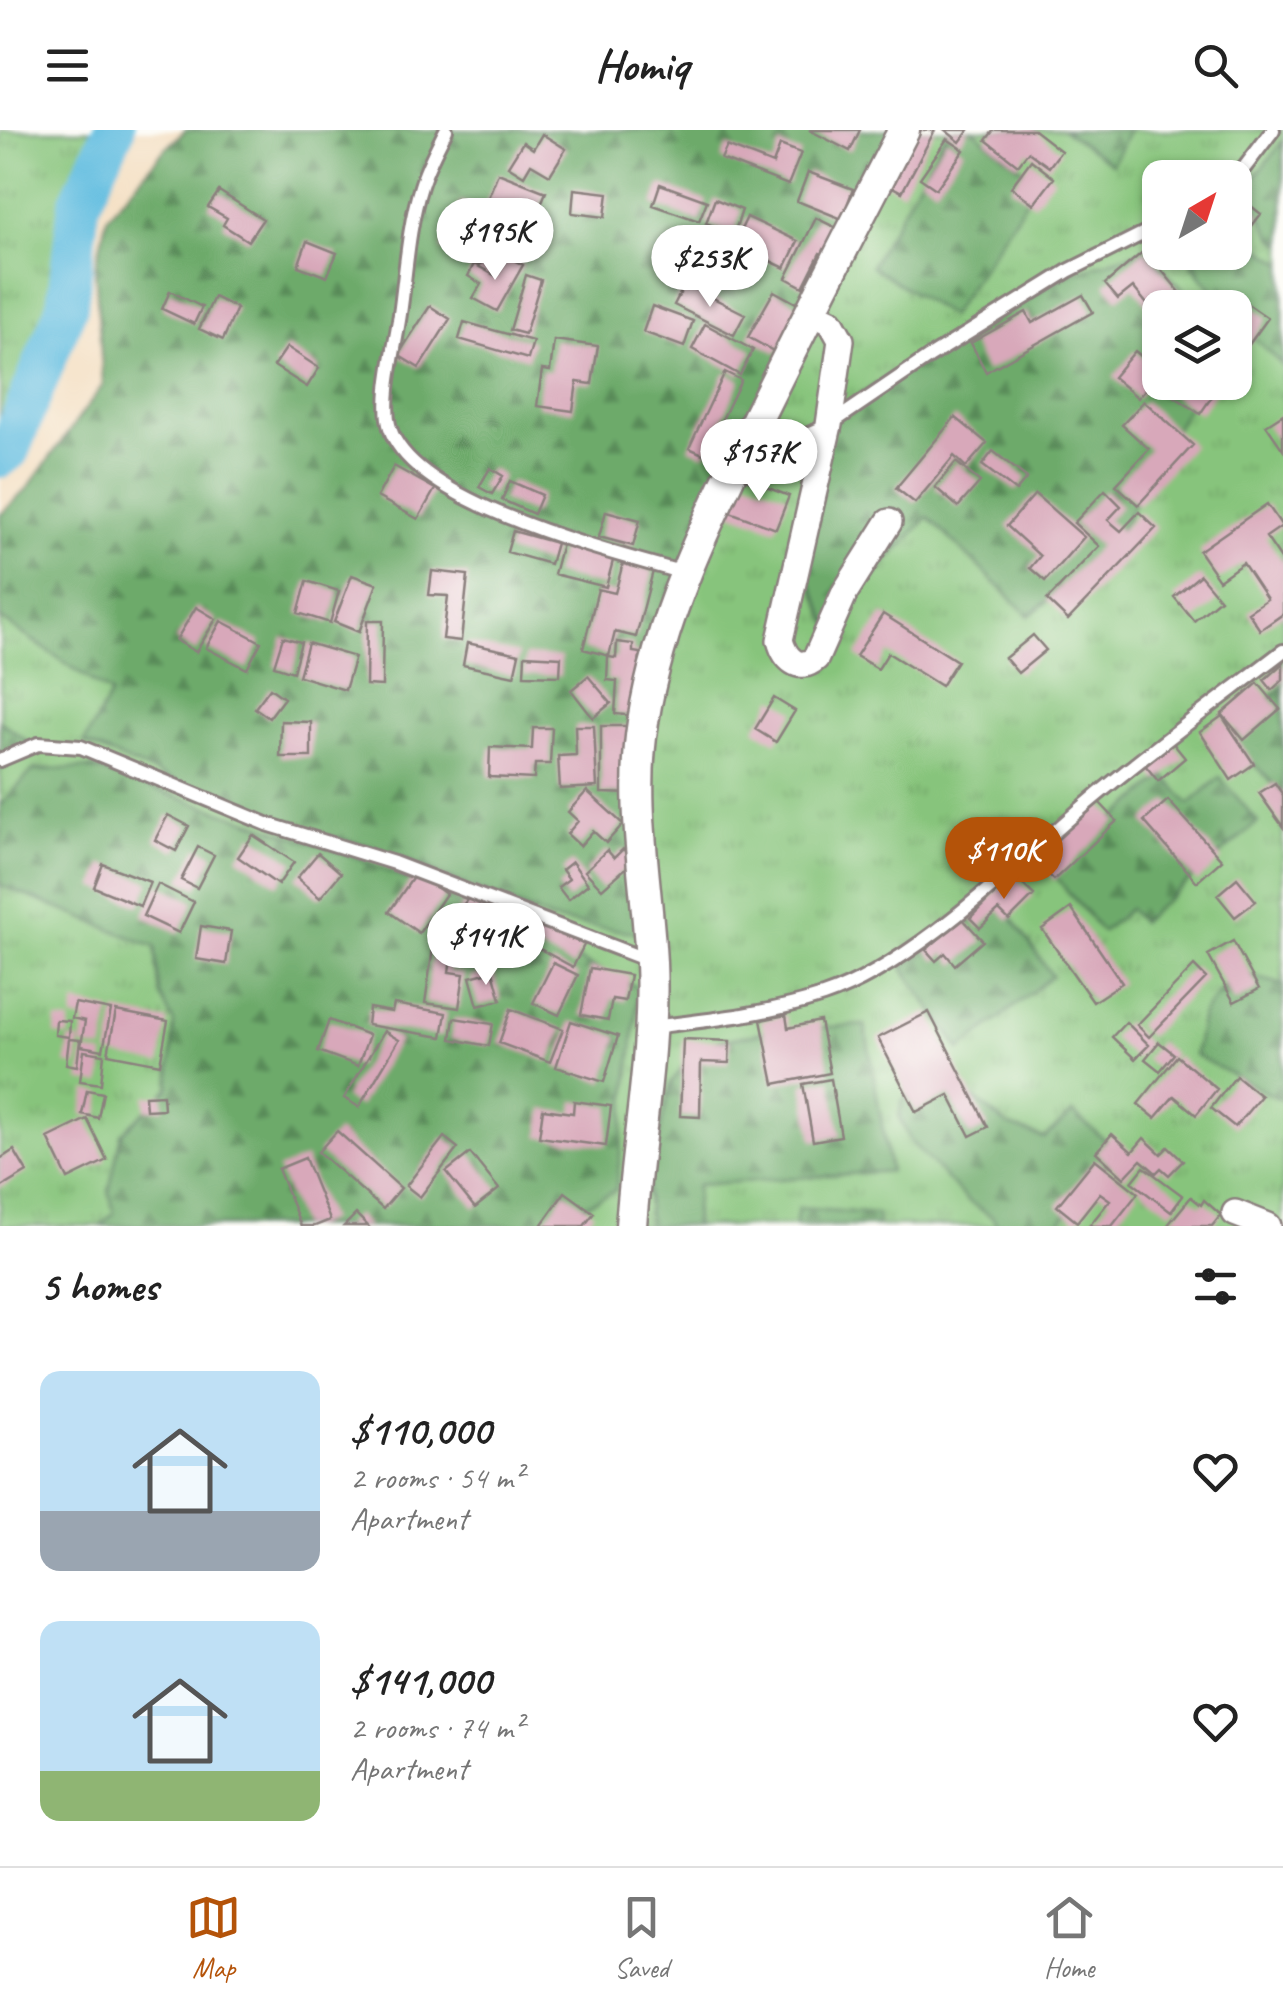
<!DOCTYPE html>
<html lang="en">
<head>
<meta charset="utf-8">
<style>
	:root { --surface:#fff; --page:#f6f6f6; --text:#222; --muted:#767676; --line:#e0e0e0; --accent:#b45309 }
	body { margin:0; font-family:Caveat,sans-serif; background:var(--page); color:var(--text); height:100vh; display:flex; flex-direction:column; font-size:38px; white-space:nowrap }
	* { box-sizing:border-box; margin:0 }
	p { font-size:32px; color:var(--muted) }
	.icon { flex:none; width:55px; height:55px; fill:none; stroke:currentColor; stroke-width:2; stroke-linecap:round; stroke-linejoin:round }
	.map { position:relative; height:1096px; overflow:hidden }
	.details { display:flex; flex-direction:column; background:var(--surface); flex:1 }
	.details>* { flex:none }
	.needle { width:65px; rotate:39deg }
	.fabs { position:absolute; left:1142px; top:30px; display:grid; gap:20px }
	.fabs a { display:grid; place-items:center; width:110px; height:110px; border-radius:20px; background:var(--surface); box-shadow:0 2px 8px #0004; font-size:50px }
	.price { position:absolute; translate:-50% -85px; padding:0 22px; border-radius:35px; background:#fff; color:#222; font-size:32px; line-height:65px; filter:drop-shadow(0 2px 5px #0008) }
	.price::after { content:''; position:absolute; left:50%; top:60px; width:30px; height:22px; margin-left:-15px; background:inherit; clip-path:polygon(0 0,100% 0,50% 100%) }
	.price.active { background:var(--accent); color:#fff }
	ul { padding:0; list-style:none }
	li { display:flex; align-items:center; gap:30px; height:250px; padding:0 40px }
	li span { display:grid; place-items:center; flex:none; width:280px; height:200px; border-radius:20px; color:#555 }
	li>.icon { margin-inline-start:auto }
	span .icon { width:120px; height:120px; fill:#fffc; stroke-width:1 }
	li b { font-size:42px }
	h2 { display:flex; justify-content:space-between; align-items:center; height:120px; padding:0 40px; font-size:42px }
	header { display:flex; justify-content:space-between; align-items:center; height:130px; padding:0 40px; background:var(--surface); font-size:45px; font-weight:600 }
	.dock { display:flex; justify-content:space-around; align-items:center; height:140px; border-top:2px solid var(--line); background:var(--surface); font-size:28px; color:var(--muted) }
	.dock a { display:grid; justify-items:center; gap:5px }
	.dock .active { color:var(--accent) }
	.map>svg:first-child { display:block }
</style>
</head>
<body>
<header><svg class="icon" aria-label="menu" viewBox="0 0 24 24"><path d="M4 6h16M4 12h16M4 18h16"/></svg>Homiq<svg class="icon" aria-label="search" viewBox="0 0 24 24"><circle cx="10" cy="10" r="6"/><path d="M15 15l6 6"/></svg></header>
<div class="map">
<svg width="1283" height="1096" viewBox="0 0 1283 1096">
	<defs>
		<pattern id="grass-tufts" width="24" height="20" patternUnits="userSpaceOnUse" patternTransform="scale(2.5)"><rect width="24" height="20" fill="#87c47b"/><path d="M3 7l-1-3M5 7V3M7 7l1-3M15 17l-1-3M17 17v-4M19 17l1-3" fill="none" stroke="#74a86b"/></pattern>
		<pattern id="forest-firs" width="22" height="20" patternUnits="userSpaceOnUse" patternTransform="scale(2.5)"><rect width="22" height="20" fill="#6daa6b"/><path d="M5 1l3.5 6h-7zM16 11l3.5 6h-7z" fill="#598a59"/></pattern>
	</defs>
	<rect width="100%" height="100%" fill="#fdfcf7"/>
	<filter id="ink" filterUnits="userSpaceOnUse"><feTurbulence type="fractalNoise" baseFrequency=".01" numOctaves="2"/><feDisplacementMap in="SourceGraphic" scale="20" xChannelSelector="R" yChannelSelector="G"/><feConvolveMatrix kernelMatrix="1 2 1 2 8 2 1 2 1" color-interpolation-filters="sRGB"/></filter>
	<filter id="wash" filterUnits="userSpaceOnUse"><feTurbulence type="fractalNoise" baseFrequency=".0048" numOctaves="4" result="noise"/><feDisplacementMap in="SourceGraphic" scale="40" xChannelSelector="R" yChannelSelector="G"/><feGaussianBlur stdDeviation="2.25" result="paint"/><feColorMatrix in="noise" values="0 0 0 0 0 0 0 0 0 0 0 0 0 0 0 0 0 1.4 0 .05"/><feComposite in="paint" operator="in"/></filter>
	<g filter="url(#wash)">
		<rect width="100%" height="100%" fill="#f4dfc2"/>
		<path fill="url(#grass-tufts)" stroke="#54735b" stroke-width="2.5" fill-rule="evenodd" d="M0 0H114L79 74 67 176 9 320 0 327Z
			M904 0H1283V1096H0V488L111 564 85 613 282 696 371 716 448 746 656 511ZM1160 48H1235V122H1160ZM1160 178H1235V252H1160Z"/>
		<path fill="url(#forest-firs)" stroke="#486653" stroke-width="2.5" d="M186 0H902L654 511 645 804 552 790 371 716 282 696 84 613 111 564 0 488V385L27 359 103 255 95 138 107 87 167 17Z
			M948 0H973L1039 52 950 186 871 136Z
			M1063 0H1129L1112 34Z
			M1283 11V115L1272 106 1246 58Z
			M1235 102 1283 133V236L1245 199 1235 178 1227 177 1191 134 1201 123 1235 122Z
			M1145 120 1200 177 1160 178V252L1201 253 1109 420 1029 486 928 387 829 494 798 425 809 299 910 232 1071 143Z
			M1283 555V664L1229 609Z
			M0 591 31 614 0 640Z
			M92 638 362 729 639 858 616 1060 568 1084 552 1096H100L114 1083 109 1061 121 1004 169 958 174 893 160 865 155 817 0 755V676L33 640Z
			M1165 646 1189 674 1220 647 1258 692 1141 792 1129 779 1102 802 1052 743Z
			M1000 770 1052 846 960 920 903 838Z
			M1236 841 1283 855V971L1195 925 1202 884Z
			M865 895 890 1041 697 1055 694 1096H648L647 1055 671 953 698 915 774 900Z
			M930 949 960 957 1007 995 1044 1008 1073 983 1119 1022 1072 1074 1058 1096H998L992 1087 968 1071 911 1012 899 987 902 971Z
			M798 1078 877 1084 878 1096H795Z"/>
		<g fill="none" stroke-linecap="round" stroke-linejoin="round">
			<path stroke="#62bde0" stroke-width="42" d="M0 327 9 320 67 176 79 74 114 0"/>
		</g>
		<g id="blocks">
			<path fill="#d8a8ba" d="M809 0H860L850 21Z
				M909 0H935L902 62 883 52Z
				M945 0H969L960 12Z
				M994 0H1034L1061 21 1049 37 1028 22 1018 35 986 10Z
				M542 4 566 19 550 45 531 34 524 46 508 36 523 12 533 19Z
				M947 9 964 20 936 59 920 48Z
				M780 15 801 23 788 55 721 29 727 16 773 34Z
				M1031 30 1054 48 1034 74 1011 57Z
				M808 42 853 59 842 89 797 71Z
				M498 43 546 62 532 96 501 83 480 135 441 119 461 71 483 80Z
				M660 54 707 71 699 91 653 75Z
				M574 59 608 63 605 87 572 83Z
				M219 61 263 89 248 111 223 95 227 88 208 77Z
				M1241 68 1261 84 1235 118V75Z
				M715 69 742 80 734 104 706 93Z
				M747 87 798 111 785 138 734 114Z
				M816 88 841 100 828 126 820 123 803 157 786 148Z
				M307 111 337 123 327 147 298 136Z
				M1145 120 1193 178H1160V190L1133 157 1118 169 1105 154Z
				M508 127 523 135 497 181 473 168 481 154 468 146 474 134 496 146Z
				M526 145 541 150 525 204 510 200Z
				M685 154 745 184 734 205 674 175Z
				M170 161 202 177 194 194 162 179Z
				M774 161 803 177 777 223 748 207Z
				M1083 165 1093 182 986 242 971 213 1026 182 1032 193Z
				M1236 166 1268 188 1235 234V178H1228Z
				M214 167 237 178 223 210 199 199Z
				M430 176 450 189 419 238 398 225Z
				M652 176 693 191 684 217 643 202Z
				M464 192 533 211 528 229 459 209Z
				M705 194 753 220 740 245 692 219Z
				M554 210 598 216 592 254 577 252 573 281 537 276 542 240 550 241Z
				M287 217 319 238 307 257 274 236Z
				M1135 221 1160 242 1138 268 1113 247Z
				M725 242 741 250 705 325 689 318Z
				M1175 252H1222L1200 284 1168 262Z
				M1144 271 1193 315 1138 375 1116 355 1149 319 1122 295Z
				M1283 284V320L1266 295Z
				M955 287 987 313 966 337 954 326 915 373 896 358Z
				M993 321 1027 348 1016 361 982 335Z
				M956 332 980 352 958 377 935 357Z
				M394 336 435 359 418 389 377 367Z
				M490 338 503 346 492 364 479 357Z
				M743 348 789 366 776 399 730 382Z
				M510 351 542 365 534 384 502 370Z
				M1105 360 1121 376 1108 390 1121 401 1139 382 1156 398 1068 490 1047 470 1099 416 1074 393Z
				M1035 364 1084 407 1045 451 1030 438 1040 426 1007 396Z
				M1267 374 1282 396 1266 407 1283 432V484L1260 500 1248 482 1267 469 1243 433 1219 450 1199 421Z
				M606 381 640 390 633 416 599 407Z
				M513 401 556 413 550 434 507 422Z
				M562 414 614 427 606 457 554 444Z
				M623 433 653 441 636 507 615 502 609 526 583 519 598 459 615 463Z
				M432 441 468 445 461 511 443 509 448 466 429 465Z
				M352 445 377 454 359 502 334 492Z
				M1200 445 1220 469 1194 491 1174 467Z
				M307 451 339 461 330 493 298 483Z
				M196 477 216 489 196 522 176 510Z
				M883 484 957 531 941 556 888 523 878 539 856 526Z
				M221 491 261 512 247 539 206 518Z
				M367 491H383L382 556 366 555Z
				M1033 505 1046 520 1018 543 1005 528Z
				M283 507 301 512 293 542 274 536Z
				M617 512 633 514V522L640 523 635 586 615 584 617 551 607 550 608 527 616 528Z
				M308 513 355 527 345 560 299 546Z
				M467 513 519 524 514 546 463 535Z
				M525 525 561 527 560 546 524 545Z
				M1283 533V550L1272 560 1264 550Z
				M588 546 611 573 593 588 571 560Z
				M1258 553 1280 579 1244 610 1222 584Z
				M270 558 284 568 269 588 255 578Z
				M774 568 795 581 776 612 755 599Z
				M1222 586 1254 634 1231 650 1200 602Z
				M281 591 311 592V627H280Z
				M575 596H594L597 657 560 659 558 626 576 625Z
				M601 596H633L632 664 601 663Z
				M533 598H552L550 634H535L534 649 489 647 490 617 532 619Z
				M1172 612 1185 628 1158 651 1145 635Z
				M1275 653 1283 665V697L1259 663Z
				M587 661 623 694 606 713 593 701 580 716 567 704 578 691 568 682Z
				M1168 670 1222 730 1197 752 1144 691Z
				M1098 671 1117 691 1054 750 1035 730Z
				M168 685 189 696 176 721 155 710Z
				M253 705 294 732 278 755 238 727Z
				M198 717 214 725 197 758 181 750Z
				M623 719 634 731 602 759 585 741 607 720 614 728Z
				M318 723 341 743 320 768 297 748Z
				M572 732 588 754 568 770 558 757 569 749 562 740Z
				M103 734 150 752 140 776 94 757Z
				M416 743 446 764 419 803 389 782Z
				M1013 745 1034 765 1009 790 999 780 980 798 970 788Z
				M1237 748 1256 771 1235 787 1217 765Z
				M158 754 194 772 179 803 143 786Z
				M470 766 488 779 470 801 453 788Z
				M1071 778 1122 853 1093 872 1042 799Z
				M962 788 983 811 955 835 945 823 936 831 926 820Z
				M504 790 526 803 514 823 493 810Z
				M539 790 584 815 573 837 527 812Z
				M201 796 231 801 226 834 196 829Z
				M1233 811 1259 859 1234 872 1208 825Z
				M433 818 452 821 449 842 464 844 459 878 425 873Z
				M553 833 578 845 559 885 533 873Z
				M1194 836 1206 848 1149 907 1137 895Z
				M590 838 630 845 625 871 612 869 608 890 581 885Z
				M493 841 501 870 478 876 470 847Z
				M75 873 111 880 103 920 81 916 85 891 72 888Z
				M394 874 446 883 442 907 367 895 369 878 392 882Z
				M511 879 563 899 550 932 499 913Z
				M116 881 168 891 160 934 108 924Z
				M929 882 988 997 970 1006 949 965 916 982 878 908Z
				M786 885 788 898 820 891 830 943 774 954 761 890Z
				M454 888 493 894 489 916 451 909Z
				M56 890 70 891 69 907 55 905Z
				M329 890 369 905 358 936 318 921Z
				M571 891 618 906 604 952 556 937Z
				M1126 892 1149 915 1135 929 1112 907Z
				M384 901 399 910 359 977 344 968Z
				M69 909 80 910 77 936 66 934Z
				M683 909 730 911 729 933 701 932 700 987 680 986Z
				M1159 912 1174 924 1160 941 1145 929Z
				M84 921 104 924 101 954 80 951Z
				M1177 926 1217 959 1196 985 1174 966 1155 988 1138 974Z
				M1236 946 1261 966 1235 997 1211 978Z
				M831 949 841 1006 813 1011 803 954Z
				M87 960 103 963 98 988 82 984Z
				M163 965 164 979 146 980 145 966Z
				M574 971 611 976 606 1016 539 1007 543 979 573 983Z
				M87 989 107 1030 68 1049 48 1008Z
				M337 1001 401 1058 383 1079 318 1022Z
				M1112 1004 1132 1022 1144 1008 1161 1024 1168 1017 1183 1031 1169 1045 1161 1038 1156 1043 1141 1030 1124 1048 1096 1022Z
				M444 1007 458 1018 420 1067 406 1056Z
				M14 1020 27 1042 0 1058V1029Z
				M470 1023 499 1059 475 1078 446 1042Z
				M305 1028 330 1090 315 1096H301L278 1039Z
				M1095 1029 1138 1063 1112 1096H1089L1110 1070 1100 1063 1077 1092 1057 1076Z
				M1144 1037 1183 1066 1171 1082 1132 1052Z
				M565 1062 594 1083 584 1096H546L542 1094Z
				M1191 1067 1201 1075 1204 1070 1221 1085 1212 1096H1167Z
				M356 1084 368 1096H344Z"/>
		</g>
	</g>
	<g filter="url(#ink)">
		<use href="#blocks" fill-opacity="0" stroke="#8b807e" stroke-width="2.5"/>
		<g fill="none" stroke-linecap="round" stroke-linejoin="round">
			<defs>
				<path id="service" d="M446 0C437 18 427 36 421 56 408 97 406 142 400 184 396 214 381 270 390 298 413 374 614 423 684 443
					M1235 50 1273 0
					M742 333 829 295 929 227 1068 141 1160 95
					M0 630 38 614 81 617 267 694 394 733 650 831
					M651 897C709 890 767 884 823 866 913 836 1018 732 1091 670 1153 618 1219 570 1283 521"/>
				<path id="minor" d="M810 182 831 192 841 210 829 295 780 510C785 529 799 543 816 528L845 462 889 392
					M1235 1083 1268 1096"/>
				<path id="tertiary" d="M631 1096C637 1009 655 920 651 833 647 752 630 673 643 592 660 483 712 381 760 283 807 188 855 94 904 0"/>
			</defs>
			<use href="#service" stroke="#8b807e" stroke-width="18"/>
			<use href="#minor" stroke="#8b807e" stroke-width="30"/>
			<use href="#tertiary" stroke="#8b807e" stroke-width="35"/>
			<use href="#service" stroke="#fff" stroke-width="12"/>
			<use href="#minor" stroke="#fff" stroke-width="25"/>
			<use href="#tertiary" stroke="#fff" stroke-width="30"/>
		</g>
	</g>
</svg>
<div class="fabs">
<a><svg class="needle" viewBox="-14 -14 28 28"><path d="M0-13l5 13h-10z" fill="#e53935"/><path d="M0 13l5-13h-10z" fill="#767676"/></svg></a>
<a><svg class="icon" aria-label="layers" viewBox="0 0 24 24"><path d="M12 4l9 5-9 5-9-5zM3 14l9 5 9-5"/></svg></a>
</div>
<b class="price" style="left:495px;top:153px">$195K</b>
<b class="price" style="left:710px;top:180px">$253K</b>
<b class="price" style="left:759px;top:374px">$157K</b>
<b class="price active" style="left:1004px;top:772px">$110K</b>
<b class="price" style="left:486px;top:858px">$141K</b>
</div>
<section class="details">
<h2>5 homes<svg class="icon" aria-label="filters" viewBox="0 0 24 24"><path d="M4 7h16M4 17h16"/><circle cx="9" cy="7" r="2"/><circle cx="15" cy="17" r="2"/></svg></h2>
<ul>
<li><span style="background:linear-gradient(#bfe0f5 70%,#9aa5b1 0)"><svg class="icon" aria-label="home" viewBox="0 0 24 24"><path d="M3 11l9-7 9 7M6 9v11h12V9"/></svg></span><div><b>$110,000</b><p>2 rooms · 54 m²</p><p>Apartment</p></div><svg class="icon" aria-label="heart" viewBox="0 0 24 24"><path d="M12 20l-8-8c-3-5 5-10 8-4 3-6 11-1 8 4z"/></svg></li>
<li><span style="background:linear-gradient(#bfe0f5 75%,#8fb573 0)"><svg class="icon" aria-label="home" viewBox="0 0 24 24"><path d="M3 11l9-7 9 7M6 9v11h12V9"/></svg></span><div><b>$141,000</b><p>2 rooms · 74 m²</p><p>Apartment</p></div><svg class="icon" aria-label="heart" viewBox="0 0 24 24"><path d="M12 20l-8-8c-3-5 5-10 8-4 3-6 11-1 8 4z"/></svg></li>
</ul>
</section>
<nav class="dock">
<a class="active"><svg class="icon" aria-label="map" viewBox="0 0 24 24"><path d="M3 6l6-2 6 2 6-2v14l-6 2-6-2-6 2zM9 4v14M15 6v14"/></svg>Map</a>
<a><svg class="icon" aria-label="saved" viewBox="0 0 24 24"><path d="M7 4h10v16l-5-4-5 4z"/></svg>Saved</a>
<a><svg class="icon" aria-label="home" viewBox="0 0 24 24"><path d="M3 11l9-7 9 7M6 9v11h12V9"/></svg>Home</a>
</nav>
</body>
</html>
